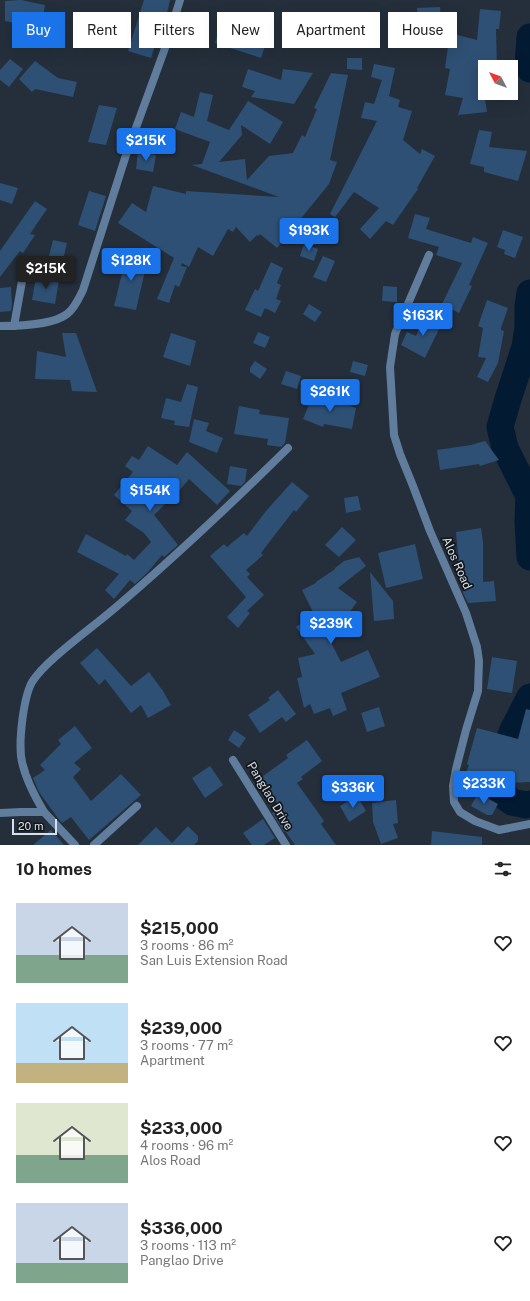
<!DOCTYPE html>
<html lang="en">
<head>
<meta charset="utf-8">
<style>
	:root { --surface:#fff; --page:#f6f6f6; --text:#222; --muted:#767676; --accent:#1a73e8 }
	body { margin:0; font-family:"Public Sans",sans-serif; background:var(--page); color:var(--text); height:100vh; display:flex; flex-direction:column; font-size:15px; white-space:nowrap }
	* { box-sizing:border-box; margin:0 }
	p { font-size:13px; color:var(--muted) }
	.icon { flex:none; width:22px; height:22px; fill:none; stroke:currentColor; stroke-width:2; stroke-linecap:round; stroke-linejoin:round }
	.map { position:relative; height:845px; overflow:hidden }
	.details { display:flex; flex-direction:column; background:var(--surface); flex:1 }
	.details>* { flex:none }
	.guide { position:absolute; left:12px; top:12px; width:506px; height:36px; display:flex; gap:8px }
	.needle { width:26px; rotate:311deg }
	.fabs { position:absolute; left:478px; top:60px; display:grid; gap:8px }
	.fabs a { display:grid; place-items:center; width:40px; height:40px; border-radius:0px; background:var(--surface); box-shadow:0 4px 16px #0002; font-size:20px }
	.scale { position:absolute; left:12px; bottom:10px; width:45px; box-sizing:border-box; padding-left:4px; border:2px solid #d8dfe7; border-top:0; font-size:11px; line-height:14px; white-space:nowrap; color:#d8dfe7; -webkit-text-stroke:3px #12171c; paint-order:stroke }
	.price { position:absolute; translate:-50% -34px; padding:0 9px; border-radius:4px; background:var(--accent); color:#fff; font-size:13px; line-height:26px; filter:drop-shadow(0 1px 2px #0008) }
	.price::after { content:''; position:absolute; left:50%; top:24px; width:12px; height:9px; margin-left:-6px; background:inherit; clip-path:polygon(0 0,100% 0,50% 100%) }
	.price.current { background:#222; color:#fff }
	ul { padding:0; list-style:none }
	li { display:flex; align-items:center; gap:12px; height:100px; padding:0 16px }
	li span { display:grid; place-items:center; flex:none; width:112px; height:80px; border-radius:0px; color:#555 }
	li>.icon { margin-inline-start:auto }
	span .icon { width:48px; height:48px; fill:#fffc; stroke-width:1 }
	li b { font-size:17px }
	h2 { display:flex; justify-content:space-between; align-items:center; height:48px; padding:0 16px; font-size:17px }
	.chip { padding:0 14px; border-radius:0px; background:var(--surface); box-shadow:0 4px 16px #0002; font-size:14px; line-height:36px }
	.chip.current { background:var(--accent); color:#fff }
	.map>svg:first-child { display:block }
</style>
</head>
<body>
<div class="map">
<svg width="530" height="845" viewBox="0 0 530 845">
	<rect width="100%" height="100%" fill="#242f3b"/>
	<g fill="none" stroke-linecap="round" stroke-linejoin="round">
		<path stroke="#021a32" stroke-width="27" d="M530 37 528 66 530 69
			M530 293 528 307V327L525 347 508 399 500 427 505 448 529 496 528 522 530 557
			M530 697 513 730 506 749 497 768 499 788 503 795 512 802 526 805 530 804"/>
	</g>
	<path fill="#2e5074" d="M21 0 45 5 41 28 5 21V1Z
		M144 0H170L163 30 160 29 151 58 128 51Z
		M440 7 441 23 418 24 417 8Z
		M480 9 501 11 499 29H496L497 67H482L483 86 487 112 458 115 463 98 445 95 450 69 445 68 450 33 477 40Z
		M220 26 267 40 261 58 215 43Z
		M347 58H362V70L347 69Z
		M10 59 23 69 9 87 0 80V70Z
		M35 61 58 78 77 82 73 97 35 89 32 92 19 79Z
		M374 64 395 68 389 96 400 100 398 107 412 111 403 140 420 154 422 149 435 156 417 188 418 189 393 225 386 221 370 239 360 229 379 208 354 192 335 217 330 214 377 121 361 118 365 102 374 104 382 80 371 77Z
		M248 69 281 80 283 69 313 73 294 104 251 97 255 91 242 87Z
		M331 73 348 75 330 160 337 162 329 184 277 248 260 234 259 236 257 235 250 242 236 227 233 232 228 229 213 256 198 247 189 267 182 263 181 266 187 267 179 287 175 285 169 303 157 299 174 258 118 223 132 203 146 212 153 186 186 194V191L279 197 192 165 202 164 210 142 175 129 181 112 194 117 200 92 213 95 207 121 229 130 248 101 283 122 270 144 241 125 242 135 219 162 245 159 247 180 269 156 293 153 302 135 305 137 317 109 314 108Z
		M99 105 117 108 106 145 88 142Z
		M479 130 492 132 489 147 527 151 518 181 484 172V167L470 164Z
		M138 152 156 155 153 172 136 169Z
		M0 183 18 188 12 204 0 200Z
		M89 191 106 196 95 231 78 225Z
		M35 201 47 209 30 234 35 235 23 253 20 251 0 277V251Z
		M415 214 430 218 426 229 471 243 473 237 488 243 469 285 472 286 459 313 442 304 462 263 436 255 439 247 408 238Z
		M503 230 523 237 515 258 504 254 505 250 497 247Z
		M53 240 67 243 63 260 49 256Z
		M304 244 318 249 314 261 300 256Z
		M127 253 148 258 136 310 114 306Z
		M323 256 335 261 326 282 313 277Z
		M271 262 283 268 277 283 281 285 276 299 281 301 275 313 265 308 261 317 245 310 255 289 258 291Z
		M36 277 59 280 55 304 32 300Z
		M383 286 397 287V302L382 301Z
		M11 287 12 304 11 311 0 312V288Z
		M487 300 508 308 501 328V330L504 331 498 363 488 382 477 377 486 358 478 357 483 328 478 326Z
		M309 304 322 312 315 322 303 314Z
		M425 315 442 323 425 358 401 345 407 332 416 336Z
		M258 332 270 337 265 348 253 343Z
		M62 333H76L97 392 72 391 70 380 35 379 37 351 66 357Z
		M171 333 196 341 190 366 163 357Z
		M255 361 267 369 260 379 250 372V368Z
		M353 361 368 365 365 376 350 372Z
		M286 371 301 376 297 389 281 384Z
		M187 384 198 387 189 427 174 425 175 421 161 418 166 398 181 402Z
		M313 395 322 398 323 395 356 408 352 429 324 424 323 427 303 419Z
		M239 406 260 410 259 414 289 418 285 443 281 447 267 445 268 439 234 434Z
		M194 419 209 423 206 431 223 438 217 453 189 442Z
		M485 441 499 460 480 466 479 464 440 470 437 450 471 445Z
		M148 446 177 465 187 452 230 491 217 505 189 479 173 498 172 497 154 515 178 545 164 557 162 555 148 572 135 584 130 580 114 599 105 590 119 574 77 552 86 534 126 556 127 554 134 560 151 542 144 533 125 520 132 511 114 495 133 472 125 466 132 456 139 460Z
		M230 466 247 469 245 482 241 486 227 484Z
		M292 482 309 496 296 512 294 510 261 553 263 555 246 570 250 574 247 577 264 595 247 611 250 613 238 628 227 617 246 597 210 556 224 544 227 547 244 533 247 536 266 511Z
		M358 496 361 510 346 513 344 498Z
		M342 527 356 540 339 557 325 545Z
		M481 528 483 542V582L494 581 496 601 468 603 463 593 461 564H459L456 532Z
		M415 544 423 579 386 588 378 553Z
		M359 557 366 566 338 588 357 602 349 613 347 611 324 629 341 662 368 650 380 677 341 693 347 710 333 716 330 708 314 714 310 704 304 708 297 678 302 677 298 658 315 654 296 627 314 614 302 590 316 583V582L335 569V568L344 561Z
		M370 572 393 601 394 619 374 621Z
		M97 648 131 686 149 672 163 691 171 705 148 718 141 705 131 713 105 679 99 685 80 663Z
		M492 657 517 661 512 693 487 689Z
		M278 690 296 714 286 722 282 717 260 733 248 715 270 700 268 698Z
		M379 707 385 726 367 732 361 713Z
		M526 709 530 710V782L510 783V782V783H462L469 765 467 764 477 728 518 739Z
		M75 726 92 748 74 763 81 769 73 777 91 801 121 774 141 795 89 840 71 817 62 823 60 821 39 792 33 778 45 770 40 765 61 744 58 740Z
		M234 730 246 738 239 748 228 740Z
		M307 740 322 761 301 777 303 779 297 783 324 821 321 824 336 845H295L285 831 284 832 272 813 280 807 259 779 288 758 286 755Z
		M210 766 223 785 205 798 192 778Z
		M478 793 498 804 492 815H487L471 806Z
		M357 796 366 811 349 822 340 806Z
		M396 800 398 823 393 824 398 838 381 844 373 822 372 803Z
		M263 819 275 838 264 845H252L243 833Z
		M188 826 198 836V841L194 845H138L156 827 172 843Z
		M51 830 64 845H33Z
		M432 831 482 837V845H431Z"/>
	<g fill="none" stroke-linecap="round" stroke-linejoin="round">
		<path stroke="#607d9d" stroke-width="8" d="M14 326 24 270
			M44 812C35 797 26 780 22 762 18 744 23 699 32 682 38 673 46 665 54 658 74 640 95 625 115 608 175 557 232 503 288 448"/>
		<path stroke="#607d9d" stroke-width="8" d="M429 255 395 334 390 367 394 435 400 454 413 486 430 531 466 613 477 647 479 661 478 691 466 730 456 769 453 786 454 802 460 812 475 821 499 830 530 824
			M0 326C18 326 53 325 67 314 75 308 79 298 83 290L126 155 164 51 180 0
			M233 760 286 845
			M0 813 21 812H44L75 845
			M94 845 137 806"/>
	</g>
	<g text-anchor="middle" stroke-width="3.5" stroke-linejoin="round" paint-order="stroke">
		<g font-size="12" fill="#d8dfe7" stroke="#12171c">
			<text transform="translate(457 563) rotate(66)" y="4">Alos Road</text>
			<text transform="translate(270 796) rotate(59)" y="4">Panglao Drive</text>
		</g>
	</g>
</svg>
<div class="fabs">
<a><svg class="needle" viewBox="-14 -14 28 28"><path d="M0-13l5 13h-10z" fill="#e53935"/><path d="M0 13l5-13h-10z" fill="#767676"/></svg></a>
</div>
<div class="scale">20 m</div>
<b class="price" style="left:146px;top:162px">$215K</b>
<b class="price" style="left:309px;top:252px">$193K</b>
<b class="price" style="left:131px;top:282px">$128K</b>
<b class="price current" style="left:46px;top:290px">$215K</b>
<b class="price" style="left:423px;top:337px">$163K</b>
<b class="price" style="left:330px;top:413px">$261K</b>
<b class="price" style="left:150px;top:512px">$154K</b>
<b class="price" style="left:331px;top:645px">$239K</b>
<b class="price" style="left:484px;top:805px">$233K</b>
<b class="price" style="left:353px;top:809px">$336K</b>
<div class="guide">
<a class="chip current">Buy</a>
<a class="chip">Rent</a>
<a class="chip">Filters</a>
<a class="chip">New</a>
<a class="chip">Apartment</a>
<a class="chip">House</a>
</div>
</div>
<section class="details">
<h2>10 homes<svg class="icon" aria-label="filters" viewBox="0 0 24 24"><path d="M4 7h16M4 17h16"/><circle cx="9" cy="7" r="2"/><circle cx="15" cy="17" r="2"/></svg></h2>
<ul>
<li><span style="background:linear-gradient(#c9d6e8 65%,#7fa58c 0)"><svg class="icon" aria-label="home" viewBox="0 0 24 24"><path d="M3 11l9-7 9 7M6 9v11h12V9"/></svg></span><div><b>$215,000</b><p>3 rooms · 86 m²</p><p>San Luis Extension Road</p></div><svg class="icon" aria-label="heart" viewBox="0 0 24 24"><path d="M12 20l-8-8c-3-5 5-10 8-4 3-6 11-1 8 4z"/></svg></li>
<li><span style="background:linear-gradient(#bfe0f5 75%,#c2b280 0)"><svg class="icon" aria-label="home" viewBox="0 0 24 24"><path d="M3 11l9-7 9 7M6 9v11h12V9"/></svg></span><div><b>$239,000</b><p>3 rooms · 77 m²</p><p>Apartment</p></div><svg class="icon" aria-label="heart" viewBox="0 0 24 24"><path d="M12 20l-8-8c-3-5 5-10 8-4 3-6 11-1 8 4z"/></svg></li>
<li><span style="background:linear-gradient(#dfe7d0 65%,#7fa58c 0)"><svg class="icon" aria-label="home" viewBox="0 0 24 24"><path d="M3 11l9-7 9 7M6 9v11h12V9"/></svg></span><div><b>$233,000</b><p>4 rooms · 96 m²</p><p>Alos Road</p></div><svg class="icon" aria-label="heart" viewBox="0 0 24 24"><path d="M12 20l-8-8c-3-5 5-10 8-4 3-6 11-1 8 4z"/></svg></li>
<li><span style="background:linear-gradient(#c9d6e8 75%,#7fa58c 0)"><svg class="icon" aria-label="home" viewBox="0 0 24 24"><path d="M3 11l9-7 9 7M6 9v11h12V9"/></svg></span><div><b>$336,000</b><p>3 rooms · 113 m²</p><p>Panglao Drive</p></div><svg class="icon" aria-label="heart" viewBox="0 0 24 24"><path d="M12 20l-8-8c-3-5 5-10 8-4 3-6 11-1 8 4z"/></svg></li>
</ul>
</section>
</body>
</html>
